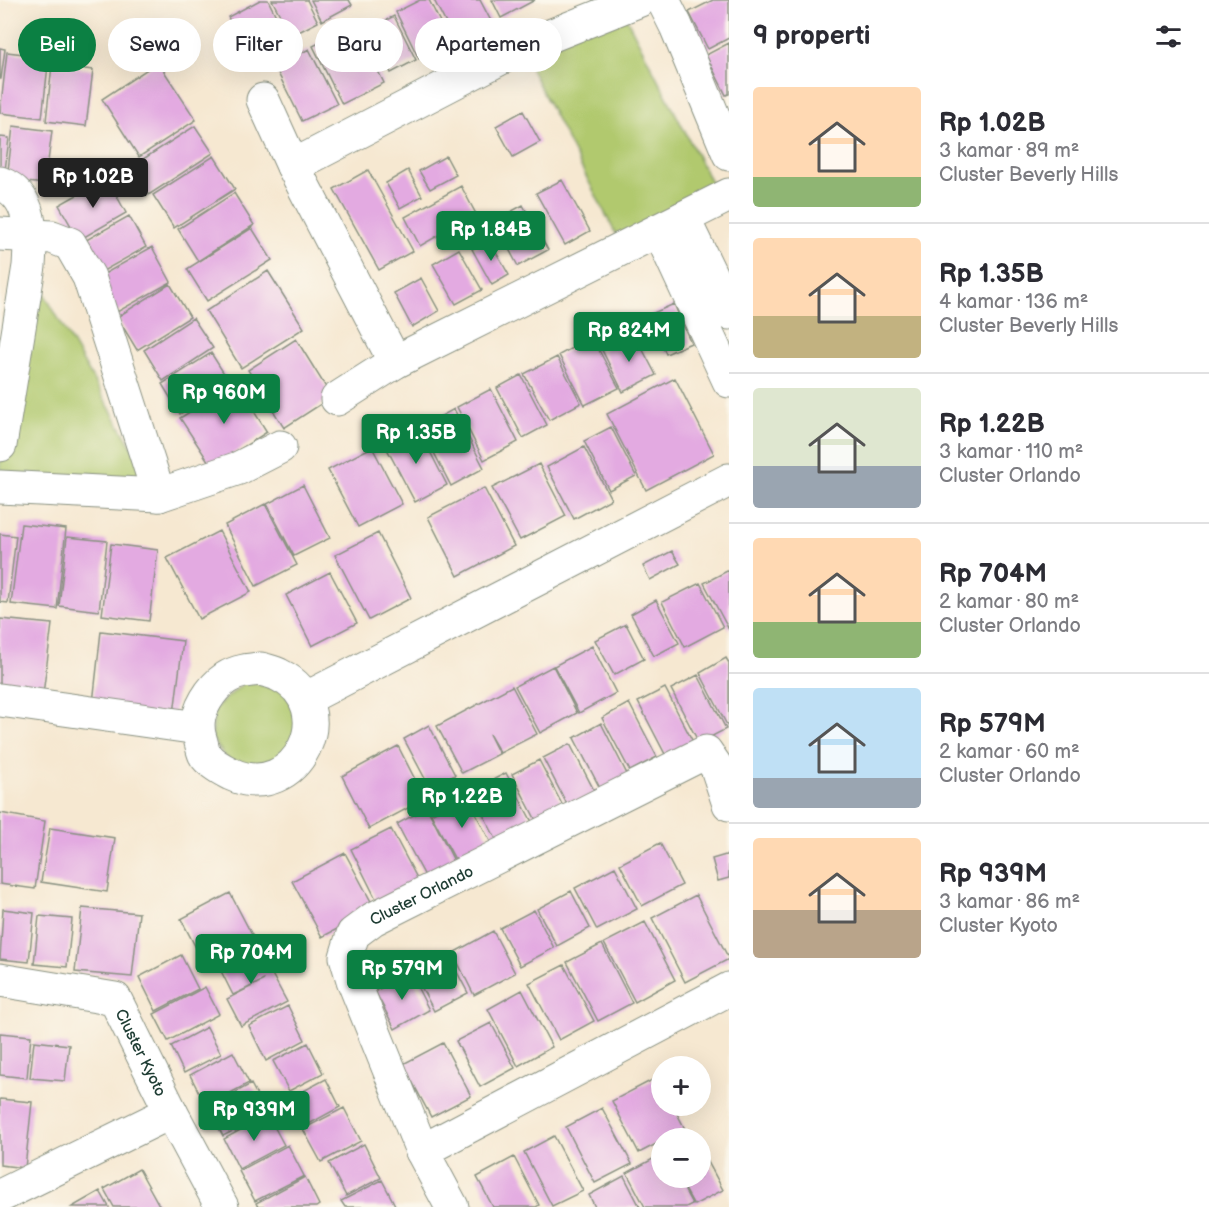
<!DOCTYPE html>
<html lang="id">
<head>
<meta charset="utf-8">
<style>
	:root { --surface:#fff; --page:#f2f2f3; --text:#2b2b33; --muted:#7c7c81; --line:#e1e1e2; --accent:#0b8043 }
	body { margin:0; font-family:"Balsamiq Sans",sans-serif; background:var(--page); color:var(--text); height:100vh; display:flex; flex-direction:column; font-size:22px; white-space:nowrap }
	* { box-sizing:border-box; margin:0 }
	p { font-size:20px; color:var(--muted) }
	.icon { flex:none; width:33px; height:33px; fill:none; stroke:currentColor; stroke-width:2; stroke-linecap:round; stroke-linejoin:round }
	.map { position:relative; flex:1; overflow:hidden }
	.drawer { display:flex; flex-direction:column; background:var(--surface); width:480px }
	.drawer>* { flex:none }
	.hud { position:absolute; left:18px; top:18px; width:570px; height:54px; display:flex; gap:12px }
	.fabs { position:absolute; left:651px; top:1056px; display:grid; gap:12px }
	.fabs a { display:grid; place-items:center; width:60px; height:60px; border-radius:50%; background:var(--surface); box-shadow:0 6px 24px #0002; font-size:30px }
	.price { position:absolute; translate:-50% -51px; padding:0 14px; border-radius:6px; background:var(--accent); color:#fff; font-size:20px; line-height:39px; filter:drop-shadow(0 2px 3px #0008) }
	.price::after { content:''; position:absolute; left:50%; top:36px; width:18px; height:14px; margin-left:-9px; background:inherit; clip-path:polygon(0 0,100% 0,50% 100%) }
	.price.on { background:#222; color:#fff }
	ul { padding:0; list-style:none }
	li { display:flex; align-items:center; gap:18px; height:150px; padding:0 24px }
	li+li { border-top:2px solid var(--line) }
	li span { display:grid; place-items:center; flex:none; width:168px; height:120px; border-radius:6px; color:#555 }
	li>.icon { margin-inline-start:auto }
	span .icon { width:72px; height:72px; fill:#fffc; stroke-width:1 }
	li b { font-size:26px }
	h2 { display:flex; justify-content:space-between; align-items:center; height:72px; padding:0 24px; font-size:26px }
	.tag { padding:0 21px; border-radius:27px; background:var(--surface); box-shadow:0 6px 24px #0002; font-size:21px; line-height:54px }
	.tag.on { background:var(--accent); color:#fff }
	main { display:flex; flex:1; min-height:0 }
	.map>svg:first-child { display:block }
</style>
</head>
<body>
<main>
<div class="map">
<svg width="729" height="1207" viewBox="0 0 729 1207">
	<rect width="100%" height="100%" fill="#fbf7ec"/>
	<filter id="ink" filterUnits="userSpaceOnUse"><feTurbulence type="fractalNoise" baseFrequency=".0167" numOctaves="2"/><feDisplacementMap in="SourceGraphic" scale="12" xChannelSelector="R" yChannelSelector="G"/><feConvolveMatrix kernelMatrix="1 2 1 2 8 2 1 2 1" color-interpolation-filters="sRGB"/></filter>
	<filter id="wash" filterUnits="userSpaceOnUse"><feTurbulence type="fractalNoise" baseFrequency=".008" numOctaves="4" result="noise"/><feDisplacementMap in="SourceGraphic" scale="24" xChannelSelector="R" yChannelSelector="G"/><feGaussianBlur stdDeviation="1.35" result="paint"/><feColorMatrix in="noise" values="0 0 0 0 0 0 0 0 0 0 0 0 0 0 0 0 0 1.4 0 .05"/><feComposite in="paint" operator="in"/></filter>
	<g filter="url(#wash)">
		<rect width="100%" height="100%" fill="#f6e8d1"/>
		<path fill="#b1c96e" stroke="#688351" stroke-width="1.5" d="M617 0 717 194 623 248 520 48Z
			M29 267 159 495 0 487V445Z
			M246 681 288 692 301 734 273 768 230 763 212 739 214 709Z"/>
		<g id="blocks">
			<path fill="#e3aae1" d="M260 0H268L288 40 249 60 228 17Z
				M272 0H307L318 22 291 36Z
				M311 0H349L352 5 322 21Z
				M420 0H429L450 42 419 59 396 12Z
				M434 0H480L492 23 455 41Z
				M492 0H535L501 18Z
				M713 0H729V38L708 49 689 12Z
				M394 16 416 60 391 73 369 29Z
				M355 25 384 83 342 104 313 46Z
				M729 43V94L726 95 706 55Z
				M0 48 5 49 1 79H0Z
				M309 49 337 104 302 121 275 67Z
				M7 52 49 57 42 118 0 113Z
				M158 62 196 120 139 157 102 99Z
				M52 65 93 70 86 126 46 121Z
				M523 111 540 142 513 157 496 126Z
				M13 126 52 131 45 184 7 180Z
				M195 126 213 153 147 196 129 168Z
				M0 137 9 138 5 171H0Z
				M214 156 235 189 174 228 153 195Z
				M446 156 456 175 430 189 419 171Z
				M368 170 413 251 379 270 334 189Z
				M408 170 422 196 400 208 386 183Z
				M107 178 126 213 79 240 59 205Z
				M562 180 590 231 565 245 536 193Z
				M461 186 476 214 420 246 405 217Z
				M234 193 254 225 198 261 178 229Z
				M523 205 548 250 518 266 494 221Z
				M129 216 146 247 96 275 79 244Z
				M252 228 272 260 207 301 187 269Z
				M489 240 509 275 492 285 472 249Z
				M152 247 171 282 117 312 97 278Z
				M459 249 482 290 456 304 433 264Z
				M268 271 304 328 241 368 206 311Z
				M421 278 439 311 412 327 394 293Z
				M170 284 190 317 137 350 117 317Z
				M674 304 691 343 666 354 649 315Z
				M193 318 213 348 163 381 144 350Z
				M634 333 656 375 623 392 602 350Z
				M592 337 619 388 585 405 559 355Z
				M296 339 332 397 284 428 248 370Z
				M211 353 230 383 180 414 162 384Z
				M557 357 581 403 549 420 524 374Z
				M521 375 547 425 523 438 497 388Z
				M675 378 714 454 646 490 607 414Z
				M236 383 267 432 212 467 180 418Z
				M491 389 518 442 484 460 457 407Z
				M454 409 484 468 451 486 421 427Z
				M611 427 636 476 609 490 584 441Z
				M418 428 447 485 415 502 385 445Z
				M372 447 402 504 358 527 328 470Z
				M584 447 611 499 574 519 547 467Z
				M539 464 566 516 520 540 492 488Z
				M303 485 330 538 294 556 267 504Z
				M484 488 514 546 458 576 428 517Z
				M265 504 297 565 256 586 225 525Z
				M21 524 66 529 57 609 11 604Z
				M219 531 251 592 199 619 167 558Z
				M378 533 411 598 369 620 335 555Z
				M0 534 16 536 8 603 0 602Z
				M67 537 107 541 99 611 59 606Z
				M111 544 158 550 149 621 102 615Z
				M672 551 680 564 650 580 643 566Z
				M729 570V630L704 583Z
				M330 572 357 623 312 646 286 595Z
				M700 583 723 627 685 647 662 602Z
				M656 600 679 643 654 656 631 614Z
				M0 619 52 624 42 702 0 698Z
				M626 624 644 659 614 675 595 640Z
				M101 631 183 641 173 722 92 712Z
				M592 646 616 693 579 713 554 666Z
				M726 658 729 663V729L700 673Z
				M553 666 577 713 540 733 515 686Z
				M698 675 726 729 699 743 671 689Z
				M512 686 537 734 500 753 489 734 499 754 462 773 437 726Z
				M665 688 693 742 666 756 638 702Z
				M629 703 657 757 630 771 602 718Z
				M601 723 629 778 602 792 574 738Z
				M429 725 455 775 430 788 404 739Z
				M570 744 598 798 571 812 543 758Z
				M398 746 425 799 369 829 342 776Z
				M539 760 567 814 540 828 512 774Z
				M506 773 532 822 497 841 471 791Z
				M466 795 492 845 457 863 431 814Z
				M427 808 454 861 425 876 397 824Z
				M0 813 45 821 35 889 0 884Z
				M50 828 115 838 107 892 41 882Z
				M391 829 418 880 377 901 351 849Z
				M660 843 682 885 642 906 620 864Z
				M345 853 375 909 322 937 292 881Z
				M729 854V878L718 881 712 859Z
				M615 867 637 909 597 930 575 888Z
				M571 891 590 928 557 946 537 909Z
				M230 893 254 939 205 965 181 919Z
				M696 895 729 959 685 982 652 918Z
				M82 908 139 913 132 977 75 972Z
				M3 909 34 913 29 962 0 959Z
				M534 910 554 948 520 966 500 928Z
				M39 916 72 919 67 967 34 964Z
				M645 922 675 980 635 1002 604 943Z
				M493 931 515 973 474 995 453 953Z
				M255 943 287 1002 241 1026 227 999 264 980 233 995 217 963Z
				M602 944 632 1003 598 1021 567 962Z
				M181 955 198 989 156 1011 139 977Z
				M448 955 468 993 434 1011 414 973Z
				M564 965 594 1021 559 1040 529 983Z
				M410 973 429 1010 395 1029 375 991Z
				M205 987 219 1014 168 1041 154 1014Z
				M522 990 552 1047 518 1066 488 1009Z
				M288 1006 305 1040 266 1061 249 1026Z
				M491 1023 515 1068 480 1087 456 1041Z
				M207 1027 221 1054 184 1073 171 1046Z
				M0 1033 31 1036 27 1078 0 1075Z
				M34 1041 69 1045 65 1081 30 1078Z
				M308 1043 323 1073 289 1091 273 1061Z
				M443 1043 471 1096 431 1117 403 1064Z
				M233 1052 249 1083 206 1106 190 1075Z
				M658 1077 662 1083V1106H673L685 1129 667 1138H662V1141L639 1153 612 1101Z
				M326 1079 340 1107 307 1125 292 1097Z
				M251 1084 267 1114 223 1136 208 1107Z
				M0 1099 32 1102 25 1168 0 1165Z
				M344 1108 361 1141 321 1162 303 1129Z
				M602 1108 632 1164 595 1183 566 1127Z
				M268 1115 284 1145 239 1169 224 1139Z
				M554 1136 583 1191 552 1206 524 1152Z
				M364 1144 381 1178 346 1196 329 1163Z
				M288 1145 304 1176 255 1201 239 1171Z
				M700 1147 723 1190 694 1205 679 1178H700Z
				M662 1154V1178H678L692 1204 686 1207H645L627 1173Z
				M514 1157 539 1205 536 1207H493L477 1177Z
				M139 1169 160 1207H114L104 1189Z
				M624 1176 640 1207H595L589 1195Z
				M305 1177 319 1205 316 1207H258L256 1203Z
				M382 1180 396 1207H345L341 1201Z
				M100 1191 109 1207H72Z"/>
		</g>
	</g>
	<g filter="url(#ink)">
		<use href="#blocks" fill-opacity="0" stroke="#8a9282" stroke-width="1.5"/>
		<g fill="none" stroke-linecap="round" stroke-linejoin="round">
			<defs>
				<g id="minor">
					<path d="M663 0 676 26 729 154"/>
					<path d="M263 100 293 166 395 362"/>
					<path d="M293 166 520 48 640 0"/>
					<path d="M0 183C34 196 31 235 29 266L0 445"/>
					<path d="M683 218 729 313"/>
					<path d="M659 230 729 381"/>
					<path d="M0 234 52 237 70 244 89 277 159 495"/>
					<path d="M337 399 395 362 729 195"/>
					<path d="M0 487 159 495 239 468 280 447"/>
					<path d="M261 669C267 671 274 672 279 675 344 706 297 805 231 774 223 770 210 763 205 755 203 752 202 745 201 742 200 738 198 732 198 728 197 710 211 688 226 678 237 671 249 670 261 669Z"/>
					<path d="M305 699 729 480"/>
					<path d="M0 700 198 728"/>
					<path id="s1" d="M0 980 115 999 171 1112 222 1207"/>
					<path d="M422 1151 729 989"/>
					<path d="M0 1196 171 1112"/>
					<path id="s2" d="M452 1207 422 1151 353 980 346 957 353 934 373 919 706 752 717 768 729 804"/>
				</g>
			</defs>
			<use href="#minor" stroke="#8a9282" stroke-width="35"/>
			<use href="#minor" stroke="#fff" stroke-width="33"/>
		</g>
	</g>
	<g text-anchor="middle" stroke-width="5" stroke-linejoin="round" paint-order="stroke">
		<g font-size="16" fill="#1f3d34" stroke="#fbf7ec">
			<text dy="6" stroke="none"><textPath href="#s2" startOffset="375">Cluster Orlando</textPath></text>
			<text dy="6" stroke="none"><textPath href="#s1" startOffset="176">Cluster Kyoto</textPath></text>
		</g>
	</g>
</svg>
<div class="fabs">
<a>+</a>
<a>−</a>
</div>
<b class="price on" style="left:93px;top:209px">Rp 1.02B</b>
<b class="price" style="left:491px;top:262px">Rp 1.84B</b>
<b class="price" style="left:629px;top:363px">Rp 824M</b>
<b class="price" style="left:224px;top:425px">Rp 960M</b>
<b class="price" style="left:416px;top:465px">Rp 1.35B</b>
<b class="price" style="left:462px;top:829px">Rp 1.22B</b>
<b class="price" style="left:251px;top:985px">Rp 704M</b>
<b class="price" style="left:402px;top:1001px">Rp 579M</b>
<b class="price" style="left:254px;top:1142px">Rp 939M</b>
<div class="hud">
<a class="tag on">Beli</a>
<a class="tag">Sewa</a>
<a class="tag">Filter</a>
<a class="tag">Baru</a>
<a class="tag">Apartemen</a>
</div>
</div>
<section class="drawer">
<h2>9 properti<svg class="icon" aria-label="filters" viewBox="0 0 24 24"><path d="M4 7h16M4 17h16"/><circle cx="9" cy="7" r="2"/><circle cx="15" cy="17" r="2"/></svg></h2>
<ul>
<li><span style="background:linear-gradient(#ffd9b3 75%,#8fb573 0)"><svg class="icon" aria-label="home" viewBox="0 0 24 24"><path d="M3 11l9-7 9 7M6 9v11h12V9"/></svg></span><div><b>Rp 1.02B</b><p>3 kamar · 89 m²</p><p>Cluster Beverly Hills</p></div></li>
<li><span style="background:linear-gradient(#ffd9b3 65%,#c2b280 0)"><svg class="icon" aria-label="home" viewBox="0 0 24 24"><path d="M3 11l9-7 9 7M6 9v11h12V9"/></svg></span><div><b>Rp 1.35B</b><p>4 kamar · 136 m²</p><p>Cluster Beverly Hills</p></div></li>
<li><span style="background:linear-gradient(#dfe7d0 65%,#9aa5b1 0)"><svg class="icon" aria-label="home" viewBox="0 0 24 24"><path d="M3 11l9-7 9 7M6 9v11h12V9"/></svg></span><div><b>Rp 1.22B</b><p>3 kamar · 110 m²</p><p>Cluster Orlando</p></div></li>
<li><span style="background:linear-gradient(#ffd9b3 70%,#8fb573 0)"><svg class="icon" aria-label="home" viewBox="0 0 24 24"><path d="M3 11l9-7 9 7M6 9v11h12V9"/></svg></span><div><b>Rp 704M</b><p>2 kamar · 80 m²</p><p>Cluster Orlando</p></div></li>
<li><span style="background:linear-gradient(#bfe0f5 75%,#9aa5b1 0)"><svg class="icon" aria-label="home" viewBox="0 0 24 24"><path d="M3 11l9-7 9 7M6 9v11h12V9"/></svg></span><div><b>Rp 579M</b><p>2 kamar · 60 m²</p><p>Cluster Orlando</p></div></li>
<li><span style="background:linear-gradient(#ffd9b3 60%,#b9a48a 0)"><svg class="icon" aria-label="home" viewBox="0 0 24 24"><path d="M3 11l9-7 9 7M6 9v11h12V9"/></svg></span><div><b>Rp 939M</b><p>3 kamar · 86 m²</p><p>Cluster Kyoto</p></div></li>
</ul>
</section>
</main>
</body>
</html>
